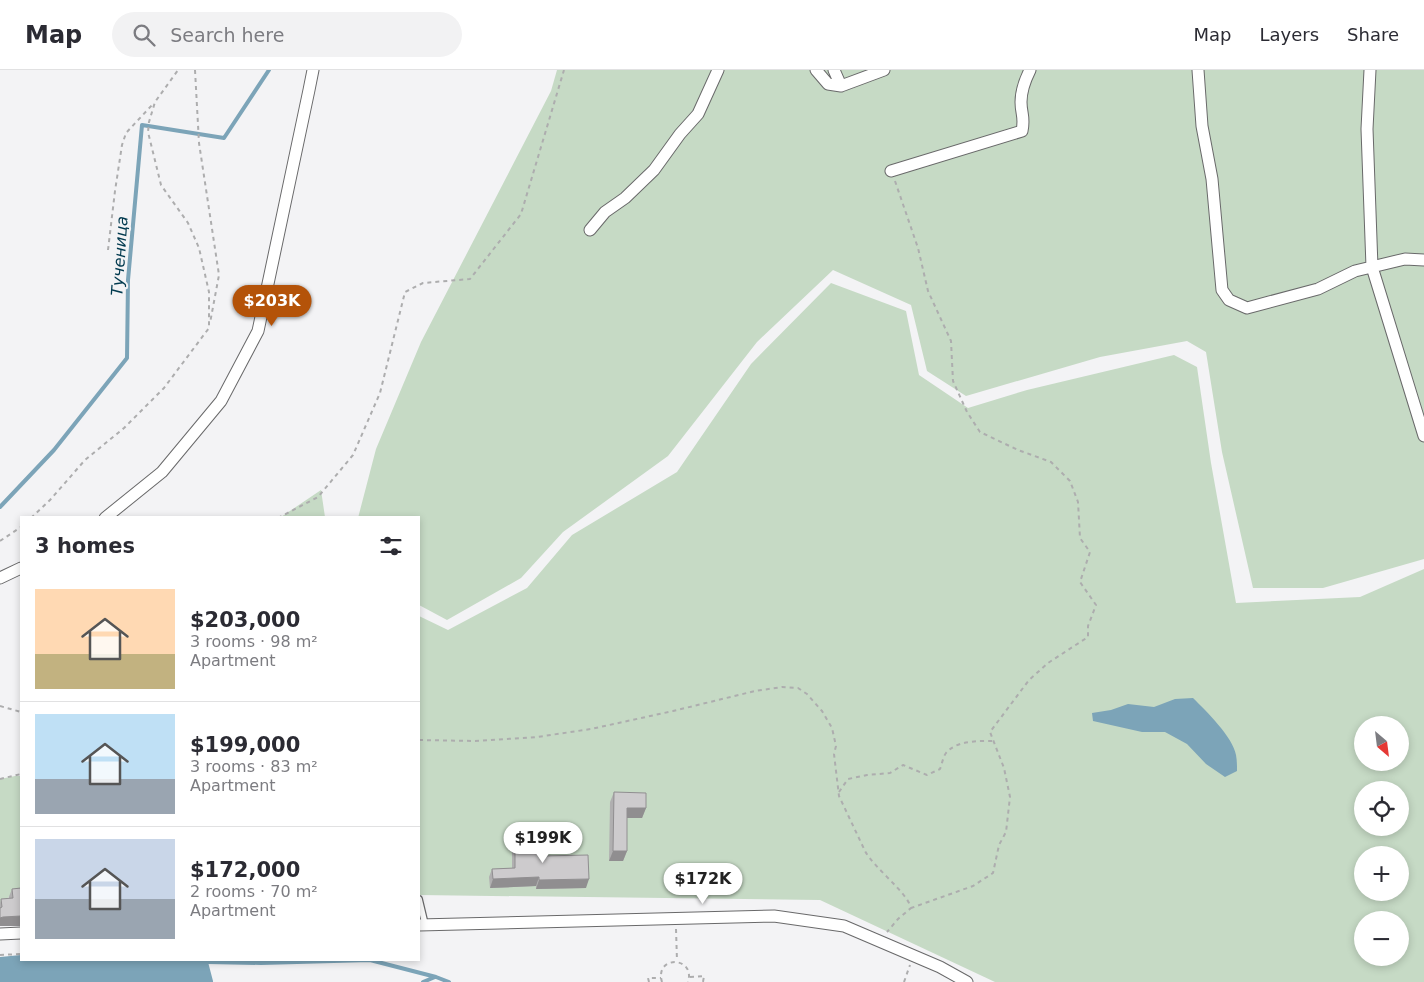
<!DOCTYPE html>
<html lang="en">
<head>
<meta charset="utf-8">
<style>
	:root { --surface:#fff; --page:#f2f2f3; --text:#2b2b33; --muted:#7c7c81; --line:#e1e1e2; --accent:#b45309 }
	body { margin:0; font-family:"DejaVu Sans",sans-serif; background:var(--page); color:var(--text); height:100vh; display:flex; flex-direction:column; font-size:19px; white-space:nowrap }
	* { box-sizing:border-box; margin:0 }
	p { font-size:16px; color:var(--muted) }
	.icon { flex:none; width:28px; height:28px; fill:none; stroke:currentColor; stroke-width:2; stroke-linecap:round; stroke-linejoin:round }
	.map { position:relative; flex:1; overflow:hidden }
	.side { position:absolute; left:20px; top:446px; width:400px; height:445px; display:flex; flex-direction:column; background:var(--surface); border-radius:0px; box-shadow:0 2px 8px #0003 }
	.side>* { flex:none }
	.needle { width:32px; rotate:152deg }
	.tools { position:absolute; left:1354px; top:646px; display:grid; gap:10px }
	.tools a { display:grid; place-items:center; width:55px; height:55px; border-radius:50%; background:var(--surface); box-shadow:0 2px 8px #0003; font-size:25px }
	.price { position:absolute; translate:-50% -42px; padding:0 11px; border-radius:18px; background:#fff; color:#222; font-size:16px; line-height:32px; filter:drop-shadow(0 1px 2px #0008) }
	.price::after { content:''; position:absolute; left:50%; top:30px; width:15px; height:11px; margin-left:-8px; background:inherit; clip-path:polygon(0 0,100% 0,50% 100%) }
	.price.selected { background:var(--accent); color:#fff }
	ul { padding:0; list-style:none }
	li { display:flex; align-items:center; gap:15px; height:125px; padding:0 15px }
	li+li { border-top:1px solid var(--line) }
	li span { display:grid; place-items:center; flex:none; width:140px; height:100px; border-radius:0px; color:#555 }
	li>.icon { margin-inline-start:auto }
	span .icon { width:60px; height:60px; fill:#fffc; stroke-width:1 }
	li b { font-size:21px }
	h2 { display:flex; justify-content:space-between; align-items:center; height:60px; padding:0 15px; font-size:21px }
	header { display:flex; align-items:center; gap:30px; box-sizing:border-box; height:70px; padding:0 25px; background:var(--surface); border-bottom:1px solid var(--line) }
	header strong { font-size:24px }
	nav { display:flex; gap:28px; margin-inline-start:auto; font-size:18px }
	.search { width:350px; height:45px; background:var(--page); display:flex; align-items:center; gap:12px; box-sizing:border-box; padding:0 18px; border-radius:28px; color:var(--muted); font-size:19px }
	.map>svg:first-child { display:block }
</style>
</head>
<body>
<header>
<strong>Map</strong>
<div class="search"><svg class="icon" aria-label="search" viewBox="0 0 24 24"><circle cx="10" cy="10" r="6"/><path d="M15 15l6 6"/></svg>Search here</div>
<nav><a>Map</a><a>Layers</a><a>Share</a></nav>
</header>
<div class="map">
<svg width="1424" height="912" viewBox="0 0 1424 912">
	<rect width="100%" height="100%" fill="#f3f3f5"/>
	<path fill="#c6dac5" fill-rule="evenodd" d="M557 0H1424V489L1323 518H1253L1222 382 1206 282 1187 271 1100 287 966 326 927 301 911 235 833 200 757 272 668 386 563 462 521 508 447 550 419 535V448H358L376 379 421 272 551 21Z
		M831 213 906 241 919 305 968 338 1027 320 1174 285 1197 297 1211 393 1236 533 1360 527 1424 499V912H995L820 830 419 825V546L448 560 527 518 572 465 677 402 751 294ZM1362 655H1400V692H1362ZM1362 720H1400V758H1362ZM1362 785H1400V822H1362ZM1362 850H1400V888H1362Z
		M321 420 325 447H281Z
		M15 706H21V821H15L0 835V709Z"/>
	<path fill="#7ca4b8" d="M1193 628C1206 641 1233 667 1236 685 1237 690 1237 696 1237 701L1225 707 1206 694 1187 674 1165 662H1142L1093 651 1092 643 1111 640 1128 634 1154 637 1175 629Z
		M21 885V890H206L208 892 213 911V912H0V887Z"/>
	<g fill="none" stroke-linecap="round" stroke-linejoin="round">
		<path stroke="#7ca4b8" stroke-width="4" d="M0 437 54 380 127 288 128 210 142 55 224 68 269 0
			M208 892 261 893 370 890 436 907 449 912
			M423 912 435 907"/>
		<defs>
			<path id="service" d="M419 829 425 854"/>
			<path id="minor" d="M816 0 828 14 841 16 884 0
				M834 0 841 16
				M1198 0 1202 56 1212 109 1222 220 1229 230 1247 238 1318 219 1355 201 1405 189 1424 190
				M1370 0 1367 59 1372 197 1424 366
				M891 101 1022 61C1025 47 1021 44 1021 32 1021 20 1025 10 1030 0
				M590 160 605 142 625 128 654 100 680 64 698 44 718 0
				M105 448 162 402 221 331 258 261 309 20 313 0
				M0 508 21 498
				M419 855 774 846 844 856 940 897 967 912
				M0 864 21 863"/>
		</defs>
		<use href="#service" stroke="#69696a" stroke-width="8"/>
		<use href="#minor" stroke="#69696a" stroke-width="13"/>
		<path stroke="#adadae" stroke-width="2" stroke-dasharray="4 4" stroke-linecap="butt" d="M195 0 199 73 219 205 210 253
			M895 111 918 178 928 221 951 271 953 311 967 342 980 362 1018 380 1051 392 1070 411 1078 432 1080 468 1090 482 1080 512 1096 535 1088 556V567L1048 593 1029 610 990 662 1004 698 1010 727 1006 762 999 775 993 803 973 816 911 838
			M108 180 115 121 122 75 126 63 153 34
			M31 448 50 430 85 390 124 358 164 318 209 258V222L199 178 188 153 161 115 148 62 149 52 155 32 178 0
			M278 448 318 427 353 385 380 323 405 222 423 213 470 209 521 144 564 0
			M0 471 21 457
			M0 636 21 642
			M419 670 475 671 537 667 591 659 673 641 755 621 782 617 798 618 807 624 822 641 832 658 836 676 834 684 839 726 865 781C875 799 907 822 911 838L898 849 887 862
			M0 709 21 704
			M839 722 848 709 867 705 890 703 903 695 927 705 940 699C942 694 943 687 946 683 957 670 979 671 993 671
			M676 859 677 891
			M0 885 21 884
			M690 907 704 906 703 912
			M649 912 648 908H661
			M662 912C654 885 696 886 688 912
			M904 912 910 895"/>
		<use href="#service" stroke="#fff" stroke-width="5.5"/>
		<use href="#minor" stroke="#fff" stroke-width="11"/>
	</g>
	<path fill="#b0afb0" d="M614 722 646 738 642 748H627V781L623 791H609L610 732Z
		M515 768 541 786 586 818 536 819V816L490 818 489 807 492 799 512 798V777Z
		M21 818V856H0V833L1 829H8L12 819Z"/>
	<path fill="#908e90" d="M627 738H646L642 748H624Z
		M613 781H627L623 791H609Z
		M539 807 536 816 490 818 493 809Z
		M589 809 586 818 536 819 539 810Z
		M21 846V856H0V848L3 847Z"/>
	<path fill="#cdcbcd" stroke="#908e90" d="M614 722 646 723V738H627V781H613Z
		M515 768 541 769V786L588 785 589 809 539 810V807L493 809 492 799 515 798Z
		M21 818V846L3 847 0 848V838L2 837 1 829 13 828 12 819Z"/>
	<g text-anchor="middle" stroke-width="4" stroke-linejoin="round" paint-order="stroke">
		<g font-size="16" font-style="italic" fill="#00394e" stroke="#f3f3f5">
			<text transform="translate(119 186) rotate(-86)" y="6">Тученица</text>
		</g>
	</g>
</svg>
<div class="tools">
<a><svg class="needle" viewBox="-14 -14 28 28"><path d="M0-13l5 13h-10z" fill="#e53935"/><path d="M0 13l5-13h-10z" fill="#7c7c81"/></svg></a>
<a><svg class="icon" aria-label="locate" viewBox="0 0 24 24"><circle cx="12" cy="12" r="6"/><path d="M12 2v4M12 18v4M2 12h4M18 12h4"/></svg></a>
<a>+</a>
<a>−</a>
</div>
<b class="price selected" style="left:272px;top:257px">$203K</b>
<b class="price" style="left:543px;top:794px">$199K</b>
<b class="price" style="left:703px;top:835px">$172K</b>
<section class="side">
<h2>3 homes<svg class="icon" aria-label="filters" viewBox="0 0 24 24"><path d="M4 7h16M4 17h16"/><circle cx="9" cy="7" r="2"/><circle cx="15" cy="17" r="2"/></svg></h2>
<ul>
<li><span style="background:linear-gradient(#ffd9b3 65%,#c2b280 0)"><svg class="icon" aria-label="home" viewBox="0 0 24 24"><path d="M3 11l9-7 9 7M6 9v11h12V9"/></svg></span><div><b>$203,000</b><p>3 rooms · 98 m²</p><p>Apartment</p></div></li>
<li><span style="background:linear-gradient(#bfe0f5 65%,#9aa5b1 0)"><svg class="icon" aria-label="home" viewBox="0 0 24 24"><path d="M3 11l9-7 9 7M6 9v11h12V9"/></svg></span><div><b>$199,000</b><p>3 rooms · 83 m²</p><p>Apartment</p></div></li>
<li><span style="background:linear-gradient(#c9d6e8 60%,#9aa5b1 0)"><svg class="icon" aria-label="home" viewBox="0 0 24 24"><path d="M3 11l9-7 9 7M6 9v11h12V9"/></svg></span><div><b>$172,000</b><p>2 rooms · 70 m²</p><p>Apartment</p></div></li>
</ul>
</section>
</div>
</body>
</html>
